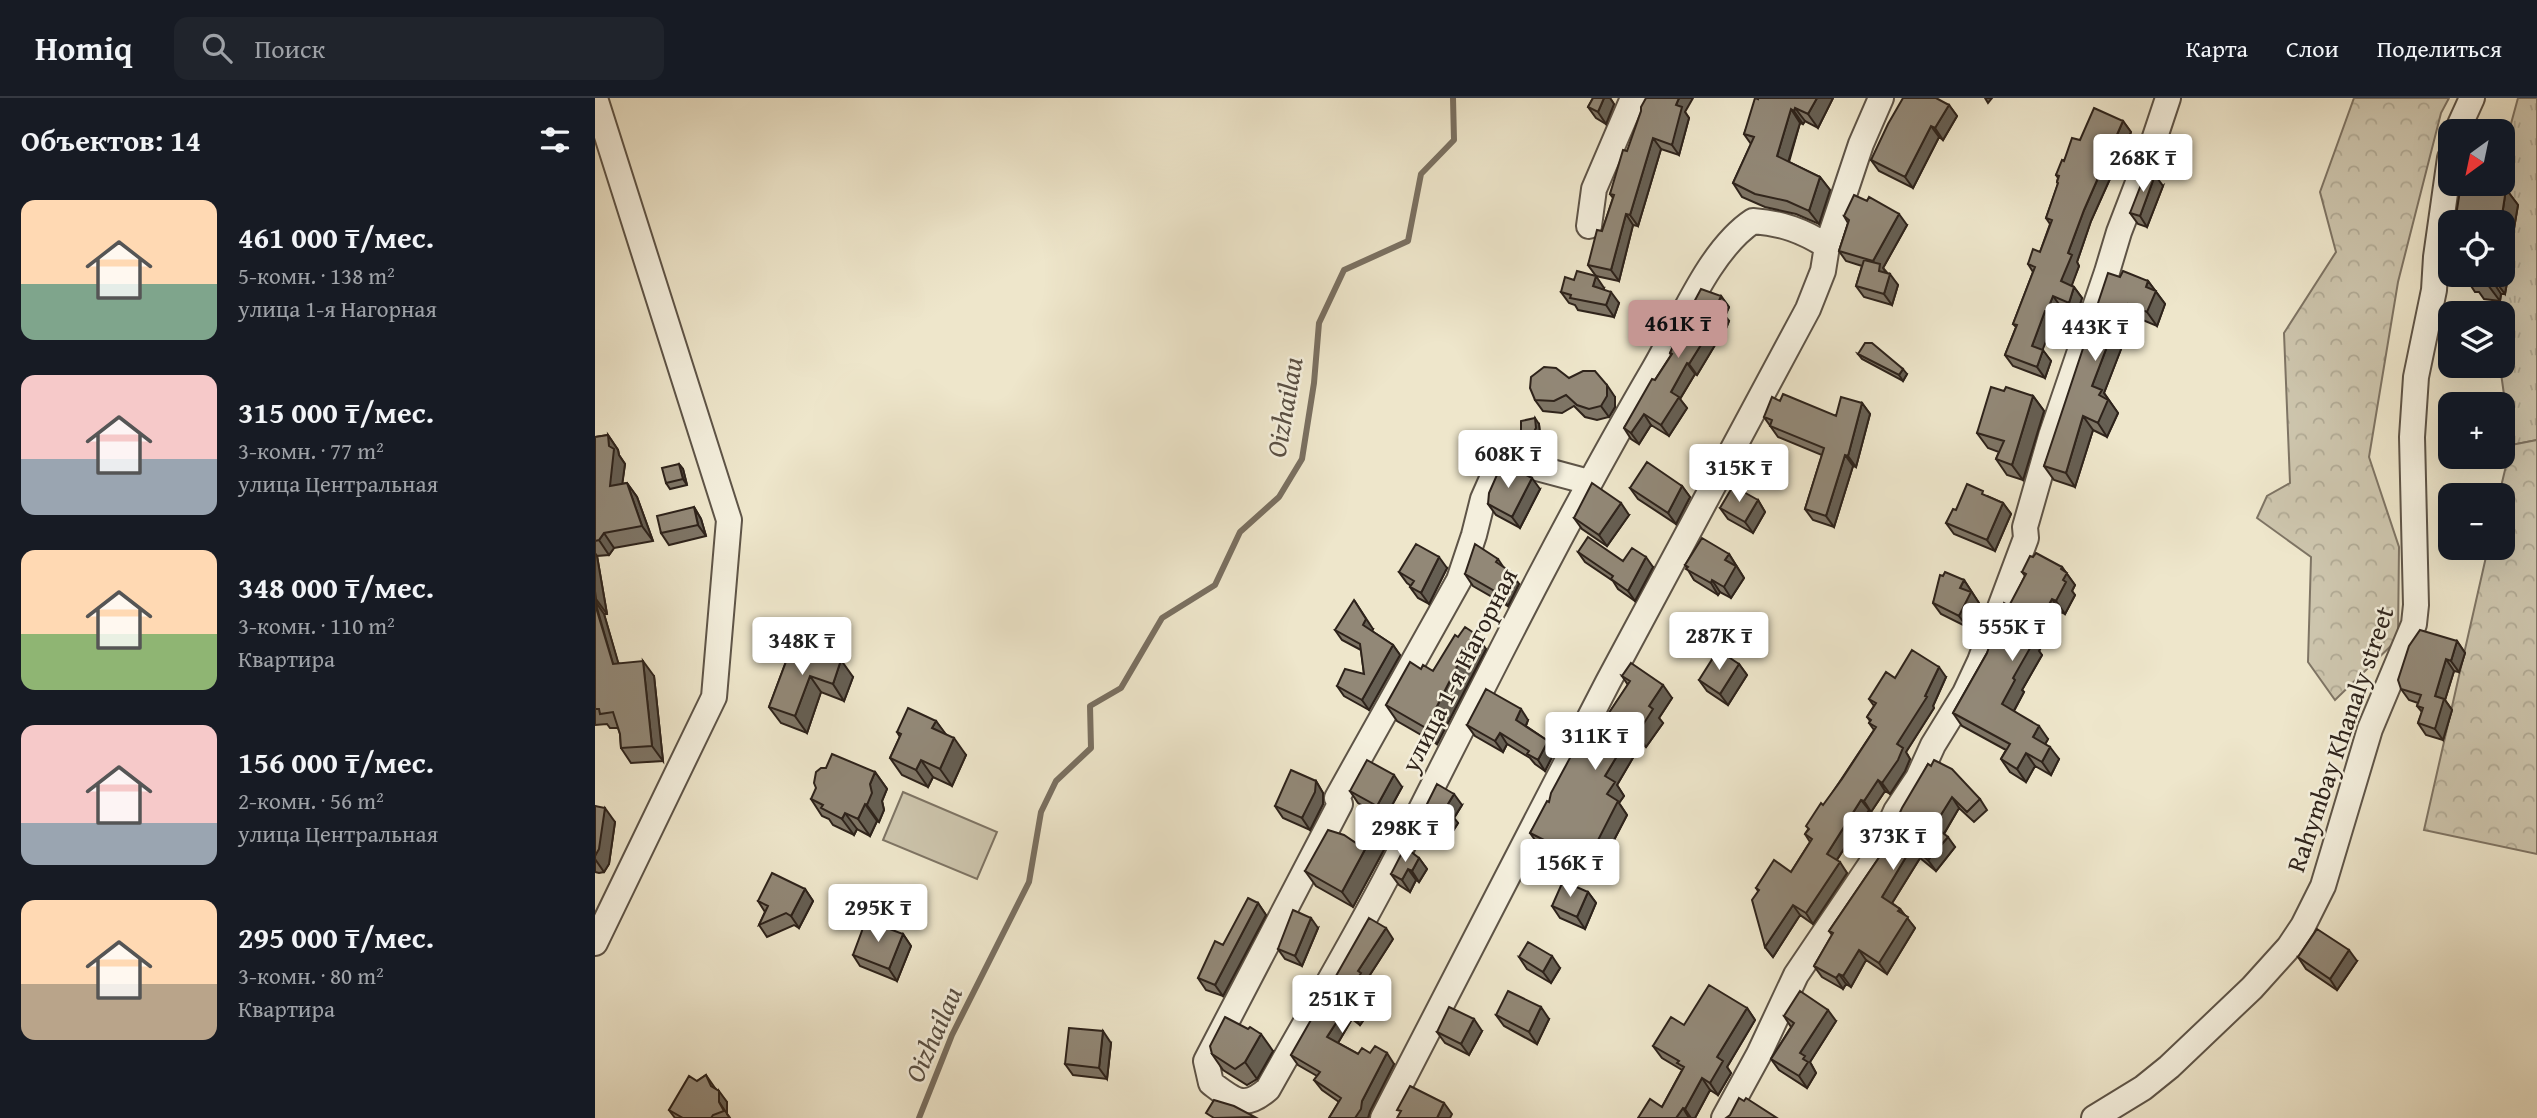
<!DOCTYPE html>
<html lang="ru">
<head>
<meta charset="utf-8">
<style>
	:root { --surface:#171b24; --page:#20242c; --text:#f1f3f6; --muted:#9ea1a6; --line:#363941; --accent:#c59692 }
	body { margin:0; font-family:"Gentium Book Plus",serif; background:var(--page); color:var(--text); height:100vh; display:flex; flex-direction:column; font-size:26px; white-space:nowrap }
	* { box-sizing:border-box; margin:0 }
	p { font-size:23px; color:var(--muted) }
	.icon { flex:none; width:38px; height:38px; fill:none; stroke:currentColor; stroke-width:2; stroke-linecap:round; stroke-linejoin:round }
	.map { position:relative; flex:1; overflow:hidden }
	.sheet { display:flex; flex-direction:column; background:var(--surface); width:595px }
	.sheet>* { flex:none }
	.needle { width:46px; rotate:213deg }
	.tools { position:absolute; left:1843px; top:21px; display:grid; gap:14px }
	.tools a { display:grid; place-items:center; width:77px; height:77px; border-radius:14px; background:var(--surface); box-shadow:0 7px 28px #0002; font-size:35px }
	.price { position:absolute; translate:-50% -60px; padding:0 16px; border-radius:7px; background:#fff; color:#222; font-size:23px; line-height:46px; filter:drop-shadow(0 2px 4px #0008) }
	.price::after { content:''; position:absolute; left:50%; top:42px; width:21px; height:16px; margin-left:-10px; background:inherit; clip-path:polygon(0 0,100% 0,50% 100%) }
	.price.selected { background:var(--accent); color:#111 }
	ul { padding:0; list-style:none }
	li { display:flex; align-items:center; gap:21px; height:175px; padding:0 21px }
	li span { display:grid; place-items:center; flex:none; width:196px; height:140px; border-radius:14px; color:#555 }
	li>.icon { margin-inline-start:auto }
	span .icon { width:84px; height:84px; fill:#fffc; stroke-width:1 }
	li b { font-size:30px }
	h2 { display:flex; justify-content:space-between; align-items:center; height:84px; padding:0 21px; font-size:30px }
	header { display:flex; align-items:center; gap:42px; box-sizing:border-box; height:98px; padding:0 35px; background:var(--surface); border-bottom:2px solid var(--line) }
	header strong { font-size:33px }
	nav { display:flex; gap:38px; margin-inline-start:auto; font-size:24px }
	.search { width:490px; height:63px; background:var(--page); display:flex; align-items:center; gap:18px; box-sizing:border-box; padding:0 24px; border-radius:14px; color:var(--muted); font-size:26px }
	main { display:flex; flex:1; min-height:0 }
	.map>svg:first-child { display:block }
</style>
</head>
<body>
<header>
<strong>Homiq</strong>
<div class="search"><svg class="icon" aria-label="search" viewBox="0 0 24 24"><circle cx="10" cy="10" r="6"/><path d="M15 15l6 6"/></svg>Поиск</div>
<nav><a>Карта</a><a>Слои</a><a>Поделиться</a></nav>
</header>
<main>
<section class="sheet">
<h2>Объектов: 14<svg class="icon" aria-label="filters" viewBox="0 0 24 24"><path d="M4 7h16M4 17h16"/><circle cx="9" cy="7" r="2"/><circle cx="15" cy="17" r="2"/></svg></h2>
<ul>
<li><span style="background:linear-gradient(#ffd9b3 60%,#7fa58c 0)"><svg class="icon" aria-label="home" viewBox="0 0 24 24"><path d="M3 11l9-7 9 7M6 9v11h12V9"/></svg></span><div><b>461 000 ₸/мес.</b><p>5-комн. · 138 m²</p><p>улица 1-я Нагорная</p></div></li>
<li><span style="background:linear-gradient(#f6c9c9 60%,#9aa5b1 0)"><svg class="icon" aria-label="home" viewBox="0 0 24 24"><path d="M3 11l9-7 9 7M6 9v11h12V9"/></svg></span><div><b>315 000 ₸/мес.</b><p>3-комн. · 77 m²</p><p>улица Центральная</p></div></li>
<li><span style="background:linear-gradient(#ffd9b3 60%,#8fb573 0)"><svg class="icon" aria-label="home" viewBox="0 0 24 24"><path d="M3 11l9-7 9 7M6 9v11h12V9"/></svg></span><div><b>348 000 ₸/мес.</b><p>3-комн. · 110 m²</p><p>Квартира</p></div></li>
<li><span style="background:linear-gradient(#f6c9c9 70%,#9aa5b1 0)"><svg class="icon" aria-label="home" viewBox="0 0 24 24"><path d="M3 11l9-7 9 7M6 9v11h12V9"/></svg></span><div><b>156 000 ₸/мес.</b><p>2-комн. · 56 m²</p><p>улица Центральная</p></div></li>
<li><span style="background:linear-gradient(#ffd9b3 60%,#b9a48a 0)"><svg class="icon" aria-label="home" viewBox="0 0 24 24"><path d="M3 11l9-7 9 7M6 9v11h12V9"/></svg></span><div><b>295 000 ₸/мес.</b><p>3-комн. · 80 m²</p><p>Квартира</p></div></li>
</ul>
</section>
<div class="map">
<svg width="1942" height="1020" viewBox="0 0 1942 1020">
	<defs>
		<pattern id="grass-tufts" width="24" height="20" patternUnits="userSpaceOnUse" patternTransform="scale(1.75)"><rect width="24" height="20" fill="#cdc5ad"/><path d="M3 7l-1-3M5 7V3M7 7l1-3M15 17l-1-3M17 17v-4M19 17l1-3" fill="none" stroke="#b0a994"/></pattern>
		<pattern id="forest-crowns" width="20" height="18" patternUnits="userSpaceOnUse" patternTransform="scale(1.75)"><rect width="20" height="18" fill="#cdc5ad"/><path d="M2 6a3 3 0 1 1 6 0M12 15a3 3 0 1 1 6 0" fill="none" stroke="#b0a994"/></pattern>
	</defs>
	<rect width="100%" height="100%" fill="#eee6cb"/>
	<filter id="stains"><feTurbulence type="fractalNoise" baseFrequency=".00286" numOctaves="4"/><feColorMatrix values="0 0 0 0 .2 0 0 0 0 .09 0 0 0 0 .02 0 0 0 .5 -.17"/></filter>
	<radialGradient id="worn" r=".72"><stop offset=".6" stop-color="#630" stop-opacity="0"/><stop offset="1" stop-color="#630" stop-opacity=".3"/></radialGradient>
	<path fill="url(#grass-tufts)" stroke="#7e7464" stroke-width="2" d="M1923 0H1942V342L1916 347 1905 268H1908V215H1899L1894 177H1908V124H1888L1899 86H1908V55Z"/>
	<path fill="url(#forest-crowns)" stroke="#7e7464" stroke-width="2" d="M1759 0H1854L1846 15 1803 184 1774 359 1804 449 1803 541 1740 602 1713 564 1716 459 1662 420 1672 398 1695 385 1689 235 1741 154 1725 94Z
		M1942 342V756L1829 732 1893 450H1908V397H1904L1916 347Z"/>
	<path fill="#cdc5ad" stroke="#7e7464" stroke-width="2" d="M308 694 402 734 382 781 288 742Z"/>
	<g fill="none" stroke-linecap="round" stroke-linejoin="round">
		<path stroke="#7a7061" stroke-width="6" d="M324 1020 357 937 434 784 446 714 461 683 496 650 495 608 526 590 567 520 620 487 645 434 684 399 707 361 719 285 724 225 749 172 813 143 826 76 859 42 858 0"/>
		<defs>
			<path id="minor" d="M1862 33 1877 0
				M994 128 999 91 1038 0
				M994 384 923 365 903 367 888 401 879 437 864 482 742 700 745 706 611 963 616 985C640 1003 649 1012 673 991 716 914 762 838 802 759 885 595 966 430 1059 271 1086 225 1114 152 1158 123 1187 125 1208 133 1232 148
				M0 845 119 599 134 422 0 0
				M788 1020 1013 584 1213 211 1228 173 1232 148 1266 46 1286 0
				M1129 1020 1164 956 1201 877 1280 760 1301 713 1323 680 1338 647 1370 595 1385 563 1431 440 1430 429 1456 338 1512 174 1524 134 1557 48 1573 0
				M1499 1020 1548 990 1574 969 1657 890 1694 849 1708 828 1728 788 1775 631 1819 526 1821 507 1817 339 1821 279 1839 192 1841 159 1855 60"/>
		</defs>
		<use href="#minor" stroke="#5e5447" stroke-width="28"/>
		<use href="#minor" stroke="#f4efdd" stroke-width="24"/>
	</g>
	<path fill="#7e7566" stroke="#2e231b" stroke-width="2" d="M998 0H1015L1019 6 1011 26 1001 20 993 9Z
		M1163 0H1238L1223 30 1210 23 1208 26 1205 25 1194 64 1225 79 1235 92 1224 126 1201 116 1170 109 1147 99 1138 85 1156 46 1149 36Z
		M1354 7 1362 18 1348 42 1344 39 1318 90 1284 73 1276 62Z
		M1090 14 1094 20 1084 57 1066 51 1043 128 1038 127 1024 183 1001 178 993 167 1007 133 1018 100 1015 96 1032 53Z
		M1528 23 1536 34 1496 123 1482 164 1484 168 1476 188 1479 189 1487 200 1482 216 1466 209 1460 225 1458 224 1447 252 1456 263 1450 280 1418 268 1410 257 1421 229 1418 226 1438 174 1433 166 1445 154 1455 126 1451 120 1463 86 1462 84 1463 80 1461 77 1469 63 1485 42Z
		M1568 88 1552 129 1543 126 1535 115Z
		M1911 91 1923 107 1915 154 1917 156 1910 196H1906L1905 203 1889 201 1884 194H1880L1869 177Z
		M1249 118 1312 127 1288 170 1303 187 1297 207 1269 199 1261 188 1267 168 1251 163 1244 153 1253 125Z
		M1525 179 1553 183 1570 206 1562 228 1543 220 1531 248 1528 246 1509 295 1523 315 1512 339 1498 332 1480 389 1459 382 1449 368Z
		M1009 190 1008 192 1024 205 1019 219 983 212 980 207 974 205 966 194Z
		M1126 198 1134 209 1130 218 1134 223 1128 238 1126 237 1102 277 1100 276 1085 301 1092 310 1074 338 1056 327 1044 346 1036 341 1029 330 1076 257 1075 255 1078 250 1076 247Z
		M1263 256 1312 276 1308 283 1267 261Z
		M1858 268H1879V270L1859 269Z
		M974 280 1020 299V309L1014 319 1002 322 990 319 979 308 967 315 948 313 940 302Z
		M1409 293 1438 298 1449 313 1428 382 1412 377 1401 361 1404 354 1393 350 1382 335Z
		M1185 303 1241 318 1267 305 1275 316 1261 369 1258 368 1239 429 1218 422 1210 411 1227 357 1183 339 1169 319Z
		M944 326 945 336 941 343 930 339 926 333Z
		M13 337 23 352 24 357 30 366 27 386 32 385 42 399 58 443 19 450 14 457 2 458 12 516H9L23 565 59 578 68 663 36 665 26 650 25 636 23 630H15L12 626 0 627V339Z
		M84 366 88 371 92 387 75 391 71 385Z
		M1087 388 1095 399 1081 426 1043 401 1035 390Z
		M945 391 925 430 901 417 893 406Z
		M1392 398 1408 405 1416 416 1400 453 1359 436 1351 425 1361 412Z
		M1163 402 1170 414 1158 435 1133 421 1125 410Z
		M99 409 106 421 111 438 74 447 66 435Z
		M1034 417 1012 448 987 431 979 420Z
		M983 454 1058 469 1040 503 1023 491 1018 483 990 464Z
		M1134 456 1149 480 1136 500 1125 494 1123 497 1099 482 1090 467Z
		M903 461 909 470 924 486 913 508 878 488 870 476Z
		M1467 469 1480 487 1477 493 1480 497 1470 516 1466 514 1444 553 1447 557 1427 592 1429 594 1419 613 1453 641 1450 646 1464 661 1456 677 1440 668 1431 684 1415 674 1406 661 1411 652 1367 628 1358 615 1392 555 1430 478 1427 474Z
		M852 470 834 506 823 500 815 489 816 488 812 485 804 474Z
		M1348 478 1369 482 1384 505 1372 529 1346 516 1338 505Z
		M778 531 777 533 798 547 805 557 774 612 749 598 742 588 769 576 766 552 747 542 740 532Z
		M879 535 891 551 842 646 802 623 791 607 826 571 838 573 863 539Z
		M1862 543 1870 555 1864 574 1859 573 1850 602 1857 612 1848 642 1831 637 1823 625 1827 614 1822 608 1823 605 1814 602 1806 591Z
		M198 545 258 579 249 603 226 594 212 635 186 625 174 609Z
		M1144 566 1152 577 1133 607 1112 593 1104 582Z
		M1027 578 1077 600 1064 620 1068 625 1051 649 1046 646 1022 687 1029 698 1024 705 1032 717 1006 767 1003 766 998 776 945 749 935 735 954 704 1033 587Z
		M1351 579 1338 608 1339 610 1311 654 1315 661 1310 673 1295 696 1290 693 1276 714 1274 712 1242 762 1252 775 1218 826 1205 817 1178 859 1170 849 1163 793 1161 790 1196 774 1215 744 1210 736 1279 632 1274 625 1275 623 1272 619 1279 608 1274 601 1300 580Z
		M933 622 931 628 953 643 960 653 950 673 940 666 935 660 912 646 908 654 880 638 872 627Z
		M341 623 350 636 371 657 357 688 338 679 333 689 307 677 295 660 305 639 302 634Z
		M1333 666 1385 701 1392 712 1379 724 1364 710 1349 736 1360 749 1341 773 1325 760 1297 805 1305 811 1320 830 1292 876 1271 862 1256 889 1251 886 1248 891 1227 879 1219 868 1237 837 1234 833 1285 758Z
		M280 674 292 691 287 703 289 712 284 724 282 723 275 738 262 731 259 737 238 727 234 721 227 718 216 701Z
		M721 683 728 695V706L715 732 688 720 680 708Z
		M807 689 790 720 763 705 755 693Z
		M867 707 859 720 863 725 853 741 833 731 825 720Z
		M0 708 20 724 14 766 9 774 4 775 0 774Z
		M781 731 792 746 758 809 721 788 710 773 764 747Z
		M824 760 832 771 824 784 821 782 815 794 804 787 796 776Z
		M210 791 218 803 204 830 199 827 172 839 164 827 170 814 163 803Z
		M993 794 1001 805 990 831 965 820 957 808Z
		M663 805 671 817 628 898 611 892 603 880 628 847Z
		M723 830 707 868 690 861 683 851Z
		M308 836 316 848 302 883 265 868 258 857Z
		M798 841 771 883 773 886 764 900 775 913 765 927 757 921 743 945 763 956 775 955 799 966 775 1013 773 1020H734L744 1004 727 992 719 982 722 978 703 967 696 957Z
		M924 859 965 870 956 885 932 871Z
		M1703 859 1762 863 1742 892 1711 871Z
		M1152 910 1160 922 1132 969 1136 975 1123 997 1115 992 1100 1020H1043L1067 1009 1087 972 1067 960 1058 948 1089 927Z
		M901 917 954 921 942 946 909 928Z
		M1189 918 1241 923 1215 964 1221 975 1212 990 1184 972 1176 961 1196 929Z
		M887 933 874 957 850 945 842 934Z
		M516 945 512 981 478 977 470 966Z
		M678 953 662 981 652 987 628 972 617 956Z
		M111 977 120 990 132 1004V1016L135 1020H80L74 1012 102 983Z"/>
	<path fill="#665f53" stroke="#2e231b" stroke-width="2" d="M1009 0H1015L1019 6 1011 26 1003 14Z
		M1084 0H1098L1090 14 1094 20 1084 57 1077 47 1081 7Z
		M1222 0H1238L1223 30 1213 16Z
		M1390 0H1397L1393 5Z
		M1354 7 1362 18 1348 42 1340 30Z
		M1200 10 1210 23 1208 26 1199 13Z
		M1196 11 1205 25 1191 71 1182 58Z
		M1528 23 1536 34 1496 123 1482 164 1484 168 1474 195 1466 183 1473 155 1489 112Z
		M1336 28 1344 39 1318 90 1310 79Z
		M1058 40 1066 51 1043 128 1035 117Z
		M1560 77 1568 88 1552 129 1545 118Z
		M1225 79 1235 92 1224 126 1214 113Z
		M1911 91 1923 107 1915 154 1917 156 1910 196 1898 180 1899 177H1908V124H1906Z
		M1031 116 1038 127 1024 183 1016 172Z
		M1304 116 1312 127 1288 170 1293 178 1284 173V171L1278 163Z
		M1295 176 1303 187 1297 207 1289 196Z
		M1001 178 1009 190 1006 200 998 188Z
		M1895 179 1906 196 1905 203 1893 187Z
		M1553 183 1570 206 1562 228 1552 214 1551 189Z
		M1479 189 1487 200 1482 216 1474 205Z
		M1016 194 1024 205 1019 219 1011 207Z
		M1126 198 1134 209 1130 218 1134 223 1128 238 1121 227V210Z
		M1458 198 1466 209 1460 225 1452 213Z
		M1533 206 1543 220 1531 248 1522 234Z
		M1450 213 1458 224 1445 259 1437 248Z
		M1119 226 1126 237 1102 277 1094 266Z
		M1518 233 1528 246 1509 295 1523 315 1512 339 1503 325 1497 288Z
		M1448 252 1456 263 1450 280 1442 269Z
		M1092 265 1100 276 1085 301 1092 310 1074 338 1066 327 1076 294Z
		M1308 271 1312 276 1308 283 1304 277Z
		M1012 287 1020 299V309L1014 319 1006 308Z
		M1438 298 1449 313 1428 382 1417 367Z
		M1267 305 1275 316 1261 369 1253 358Z
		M1049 316 1056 327 1044 346 1036 335Z
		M1488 318 1498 332 1480 389 1471 375Z
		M940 320 944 326 945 336 941 343 937 337Z
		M13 337 23 352 24 357 30 366 25 403 15 388Z
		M1250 357 1258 368 1239 429 1231 418Z
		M84 366 88 371 92 387 88 381Z
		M937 380 945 391 925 430 917 419Z
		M32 385 42 399 58 443 47 428Z
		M1087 388 1095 399 1081 426 1073 415Z
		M1163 402 1170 414 1158 435 1150 424Z
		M1026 405 1034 417 1012 448 1004 437Z
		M1408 405 1416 416 1400 453 1392 442Z
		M99 409 106 421 111 438 103 427Z
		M9 435 19 450 14 457 4 442Z
		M0 455 2 458 12 516 1 501 0 493Z
		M1134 456 1149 480 1136 500 1129 489 1130 462Z
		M844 459 852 470 834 506 826 495Z
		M1051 459 1058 469 1040 503 1033 493Z
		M1467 469 1480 487 1477 493 1480 497 1470 516 1461 503 1468 482 1466 471Z
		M916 474 924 486 913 508 905 496Z
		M1117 482 1125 494 1123 497 1116 485Z
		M1369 482 1384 505 1372 529 1364 518 1365 490Z
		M1457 501 1466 514 1444 553 1447 557 1427 592 1429 594 1416 618 1407 606 1434 542Z
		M759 502 778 531 775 537 768 527Z
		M0 503 9 516 28 581 18 566Z
		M879 535 891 551 842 646 831 630Z
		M1862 543 1870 555 1864 574 1856 563Z
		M798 547 805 557 774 612 767 602Z
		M1851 561 1859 573 1850 602 1857 612 1848 642 1840 631V598Z
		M246 562 258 579 249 603 238 586Z
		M48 563 59 578 68 663 57 648Z
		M1144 566 1152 577 1133 607 1125 596Z
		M1344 569 1351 579 1338 608 1339 610 1311 654 1315 661 1310 673 1295 696 1287 685 1302 646 1330 598Z
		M215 578 226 594 212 635 200 618Z
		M1068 587 1077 600 1064 620 1068 625 1051 649 1042 636 1054 608Z
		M926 611 933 622 929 632 921 622Z
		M341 623 353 639 337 630Z
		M1444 628 1453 641 1447 652 1438 639Z
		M1037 633 1046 646 1022 687 1029 698 1024 705 1032 717 1006 767 997 754 1012 696 1010 678Z
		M905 635 912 646 908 654 900 643Z
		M359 640 371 657 357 688 345 671Z
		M953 643 960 653 950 673 943 662Z
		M1455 649 1464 661 1456 677 1447 664Z
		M1431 655 1440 668 1431 684 1422 671Z
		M326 662 338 679 333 689 321 672Z
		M280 674 292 691 287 703 289 712 284 724 272 707 275 686Z
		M799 677 807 689 790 720 782 708Z
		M1283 682 1290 693 1276 714 1269 703Z
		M721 683 728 695V706L715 732 707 720Z
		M859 696 867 707 859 720 863 725 853 741 846 730 850 711Z
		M1357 699 1364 710 1347 739 1339 728Z
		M1266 702 1274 712 1239 766 1232 756Z
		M270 706 282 723 275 738 263 721Z
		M10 710 20 724 14 766 9 774 0 761V758Z
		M250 715 262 731 259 737 247 721Z
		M781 731 792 746 758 809 747 794Z
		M1353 739 1360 749 1341 773 1333 762Z
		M1317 749 1325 760 1294 810 1287 799Z
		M993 752 1003 766 998 776 989 762Z
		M824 760 832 771 824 784 817 773Z
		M1245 764 1252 775 1218 826 1211 815Z
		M813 771 821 782 815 794 807 782Z
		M210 791 218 803 204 830 196 818Z
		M993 794 1001 805 990 831 982 819Z
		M663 805 671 817 628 898 620 887Z
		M1198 807 1205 817 1178 859 1170 849Z
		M1305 811 1320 830 1292 876 1284 865Z
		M716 820 723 830 707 868 700 858Z
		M791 830 798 841 771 883 773 886 762 903 755 893 763 873Z
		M308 836 316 848 302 883 294 871Z
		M1264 852 1271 862 1256 889 1248 878Z
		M1754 852 1762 863 1742 892 1735 881Z
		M957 858 965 870 956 885 948 874Z
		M1244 876 1251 886 1248 891 1241 880Z
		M768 902 775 913 765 927 758 917Z
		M946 909 954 921 942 946 934 934Z
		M1152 910 1160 922 1132 969 1136 975 1123 997 1115 985 1122 959Z
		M750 911 757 921 740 950 732 939Z
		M1233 912 1241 923 1215 964 1221 975 1212 990 1204 978 1205 955Z
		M879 921 887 933 874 957 866 946Z
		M508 933 516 945 512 981 504 970Z
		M666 936 678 953 662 981 650 964Z
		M792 955 799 966 775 1013 773 1020H760L767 1003Z
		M1107 980 1115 992 1100 1020H1096L1090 1011Z
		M124 993 132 1004V1016L135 1020 124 1004Z
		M849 1005 857 1016 855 1020H842Z
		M1088 1010 1094 1020H1081Z"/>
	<path fill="#928877" stroke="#2e231b" stroke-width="2" d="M998 0H1009L1003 14 993 9Z
		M1051 0H1084L1081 7 1087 9 1077 47 1058 40 1035 117 1031 116 1016 172 993 167 1002 132 1007 133 1019 97 1015 96 1028 52 1032 53 1046 13V9Z
		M1160 0 1163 1V0H1222L1213 16 1200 10 1199 13 1196 11 1182 58 1225 79 1214 113 1192 103 1160 96 1138 85 1159 39 1149 36Z
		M1308 0H1341L1354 7 1340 30 1336 28 1310 79 1276 62 1293 26Z
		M1499 10 1528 23 1489 112 1473 155 1477 157 1466 183 1479 189 1474 205 1458 198 1452 213H1450L1437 248 1448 252 1442 269 1410 257 1422 227 1418 226 1440 169 1433 166 1438 151 1445 154 1457 122 1451 120 1463 85 1462 84 1464 78 1461 77 1467 62 1469 63 1477 40 1485 42Z
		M1551 74 1560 77 1545 118 1535 115Z
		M1866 86H1883L1911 91 1906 124H1860Z
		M1259 97 1272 103 1274 99 1304 116 1278 163 1244 153 1254 122 1249 118Z
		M1269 162 1285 166 1284 173 1295 176 1289 196 1261 188Z
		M982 173 1001 178 998 188 1016 194 1011 207 975 200 976 197 966 194 970 179 979 182Z
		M1528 173 1553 183 1551 189 1561 193 1552 214 1533 206 1522 234 1518 233 1497 288 1507 292 1504 297 1513 302 1503 325 1488 318 1471 375 1449 368 1513 175 1525 179Z
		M1868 177H1899L1898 180 1895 179 1893 187 1877 184 1878 179Z
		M1106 191 1126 198 1121 210 1126 212 1121 227 1119 226 1094 266 1092 265 1076 294 1084 299 1066 327 1049 316 1036 335 1029 330 1057 281 1060 282 1077 256 1075 255 1078 248 1076 247Z
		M1852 221H1855V258H1851Z
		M1270 245H1277L1308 271 1304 277 1263 256Z
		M949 269 961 270 974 280 988 273H1000L1012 287V298L1006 308 994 311 982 307 971 297 959 303 940 302 935 290 936 279Z
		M1396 289 1409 293 1411 289 1438 298 1417 367 1401 361 1409 343 1382 335Z
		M1188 296 1241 318 1246 299 1267 305 1253 358 1250 357 1231 418 1210 411 1229 350 1175 328 1177 322 1169 319 1177 299 1185 303Z
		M940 320 941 330 937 337 926 333V323Z
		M13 337 14 348 19 351 15 388 32 385 47 428 9 435 4 442 0 443V339Z
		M1052 364 1087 388 1073 415 1035 390Z
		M84 366 88 381 71 385 67 370Z
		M905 370H918L937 380 917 419 893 406 894 395Z
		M997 385 1026 405 1004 437 979 420Z
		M1372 386 1388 393 1387 396 1408 405 1392 442 1351 425 1358 411 1361 412Z
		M1138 388 1163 402 1150 424 1125 410Z
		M99 409 103 427 66 435 62 418Z
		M993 439 1028 463 1037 450 1051 459 1033 493 1016 481 1018 478 983 454Z
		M1107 440 1134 456 1130 462 1141 468 1129 489 1117 482 1116 485 1091 471 1093 469 1090 467Z
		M821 446 844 459 826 495 815 489 819 483 804 474Z
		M880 446 903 461 901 464 916 474 905 496 870 476Z
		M1441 455 1467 469 1466 471 1472 475 1468 482 1471 484 1461 503 1457 501 1434 542 1438 545 1418 580 1420 582 1407 606 1444 628 1438 639 1455 649 1447 664 1431 655 1422 671 1406 661 1415 646 1358 615 1392 555 1409 505 1414 508 1431 476 1427 474 1435 458 1438 459Z
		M1350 474 1369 482 1365 490 1376 494 1364 518 1338 505 1345 477 1348 478Z
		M759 502 771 521 768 527 798 547 767 602 742 588 750 571 769 576 765 546 740 532Z
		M0 506 18 566 48 563 57 648 26 650 25 636 18 614 5 616 4 611H0Z
		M870 529 879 535 831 630 791 607 815 564 826 571 828 567 838 573 860 537 863 539Z
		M1825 532 1862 543 1856 563 1851 561 1840 598 1849 601 1840 631 1823 625 1828 610 1822 608 1826 597 1806 591 1803 582 1814 548Z
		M198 545 246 562 238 586 215 578 200 618 174 609Z
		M1123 552 1144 566 1125 596 1104 582Z
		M1317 552 1344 569 1330 598 1332 599 1302 646 1308 650 1303 662 1287 685 1283 682 1269 703 1266 702 1232 756 1245 764 1211 815 1198 807 1170 849 1157 802 1164 792 1161 790 1179 762 1196 774 1217 741 1210 736 1214 731 1211 728 1226 705 1228 707 1247 681 1281 629 1274 625 1276 622 1272 619 1281 605 1274 601 1291 574 1300 580Z
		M1036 565 1068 587 1054 608 1058 611 1042 636 1037 633 1010 678 1020 684 1012 696 1023 703 997 754 993 752 989 762 935 735 952 703 954 704 956 695 989 634 998 639 1035 583 1027 578Z
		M891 591 926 611 921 622 953 643 943 662 932 656 934 653 905 635 900 643 872 627Z
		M313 610 341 623 337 630 359 640 345 671 326 662 321 672 295 660 306 636 302 634Z
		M237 656 280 674 275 686 277 695 272 707 270 706 263 721 250 715 247 721 226 710 228 707 216 701 221 690 219 685 221 674 226 670H231Z
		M772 662 799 677 782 708 755 693Z
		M1339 662 1357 671 1385 701 1372 714 1357 699 1339 728 1353 739 1333 762 1317 749 1287 799 1305 811 1303 813 1313 819 1284 865 1264 852 1248 878 1244 876 1241 880 1219 868 1238 835 1234 833 1285 758 1307 710 1333 666 1336 668Z
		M696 672 721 683 720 694 707 720 680 708Z
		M842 686 859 696 850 711 855 714 846 730 825 720Z
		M0 708 10 710 4 751 0 758Z
		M776 728 781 731 747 794 710 773 733 732 749 737 764 747Z
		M810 749 824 760 817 773 813 771 807 782 796 776Z
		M177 775 210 791 196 818 191 815 164 827 173 808 163 803Z
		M968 783 993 794 982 819 957 808Z
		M653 800 663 805 620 887 603 880 620 843 628 847Z
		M698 812 716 820 700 858 683 851Z
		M774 820 791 830 763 873 766 875 755 893 768 902 758 917 750 911 732 939 763 956 767 950 775 955 780 948 792 955 767 1003 766 1011 760 1020H734L746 1000 719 982 725 974 696 957Z
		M271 822 308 836 294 871 258 857Z
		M1722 831 1754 852 1735 881 1703 859Z
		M933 844 957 858 948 874 924 859Z
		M1114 887 1152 910 1122 959 1128 963 1115 985 1107 980 1090 1011 1088 1010 1081 1020H1043L1055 1001 1067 1009 1089 969 1082 965 1084 963 1058 948 1076 919 1089 927Z
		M913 893 946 909 934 934 901 917Z
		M1205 893 1233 912 1205 955 1210 958 1208 961 1213 964 1204 978 1176 961 1199 925 1189 918Z
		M854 909 879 921 866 946 842 934Z
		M630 919 653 931 655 929 666 936 650 964 640 971 617 956 615 948Z
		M474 930 508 933 504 970 470 966Z
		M111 977 116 988 124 993V1004L129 1013 118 1017 116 1020H88L74 1012 94 978 102 983Z
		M815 988 849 1005 842 1020H802L806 1013 802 1012Z
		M1144 1000 1149 1003 1151 1000 1182 1020H1131L1135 1017Z
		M619 1002 639 1008 660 1019 619 1020 611 1015Z"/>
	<g text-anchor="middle" stroke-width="5" stroke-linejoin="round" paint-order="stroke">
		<g font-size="26" fill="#2e231b" stroke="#f4efdd">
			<text transform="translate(864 572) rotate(-63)" y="9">улица 1-я Нагорная</text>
			<text transform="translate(1745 641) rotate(-71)" y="9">Rahymbay Khanaly street</text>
		</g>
		<g font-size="28" font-style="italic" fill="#5a5044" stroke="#f4efdd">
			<text transform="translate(689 309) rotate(-80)" y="10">Oizhailau</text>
			<text transform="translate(338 936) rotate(-66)" y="10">Oizhailau</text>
		</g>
	</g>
	<rect width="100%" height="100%" filter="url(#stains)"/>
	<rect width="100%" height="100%" fill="url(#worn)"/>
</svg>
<div class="tools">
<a><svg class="needle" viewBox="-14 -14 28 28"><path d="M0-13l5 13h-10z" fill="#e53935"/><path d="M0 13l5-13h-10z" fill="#9ea1a6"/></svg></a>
<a><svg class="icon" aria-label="locate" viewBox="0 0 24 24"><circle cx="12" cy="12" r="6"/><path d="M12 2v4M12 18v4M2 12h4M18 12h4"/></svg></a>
<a><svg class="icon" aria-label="layers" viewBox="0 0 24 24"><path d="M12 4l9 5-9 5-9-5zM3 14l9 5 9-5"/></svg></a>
<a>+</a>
<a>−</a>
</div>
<b class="price" style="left:1548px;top:96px">268K ₸</b>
<b class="price selected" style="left:1083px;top:262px">461K ₸</b>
<b class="price" style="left:1500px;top:265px">443K ₸</b>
<b class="price" style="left:913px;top:392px">608K ₸</b>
<b class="price" style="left:1144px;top:406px">315K ₸</b>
<b class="price" style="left:1417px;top:565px">555K ₸</b>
<b class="price" style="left:1124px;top:574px">287K ₸</b>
<b class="price" style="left:207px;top:579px">348K ₸</b>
<b class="price" style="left:1000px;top:674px">311K ₸</b>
<b class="price" style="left:810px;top:766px">298K ₸</b>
<b class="price" style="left:1298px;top:774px">373K ₸</b>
<b class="price" style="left:975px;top:801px">156K ₸</b>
<b class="price" style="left:283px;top:846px">295K ₸</b>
<b class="price" style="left:747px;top:937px">251K ₸</b>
</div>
</main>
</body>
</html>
